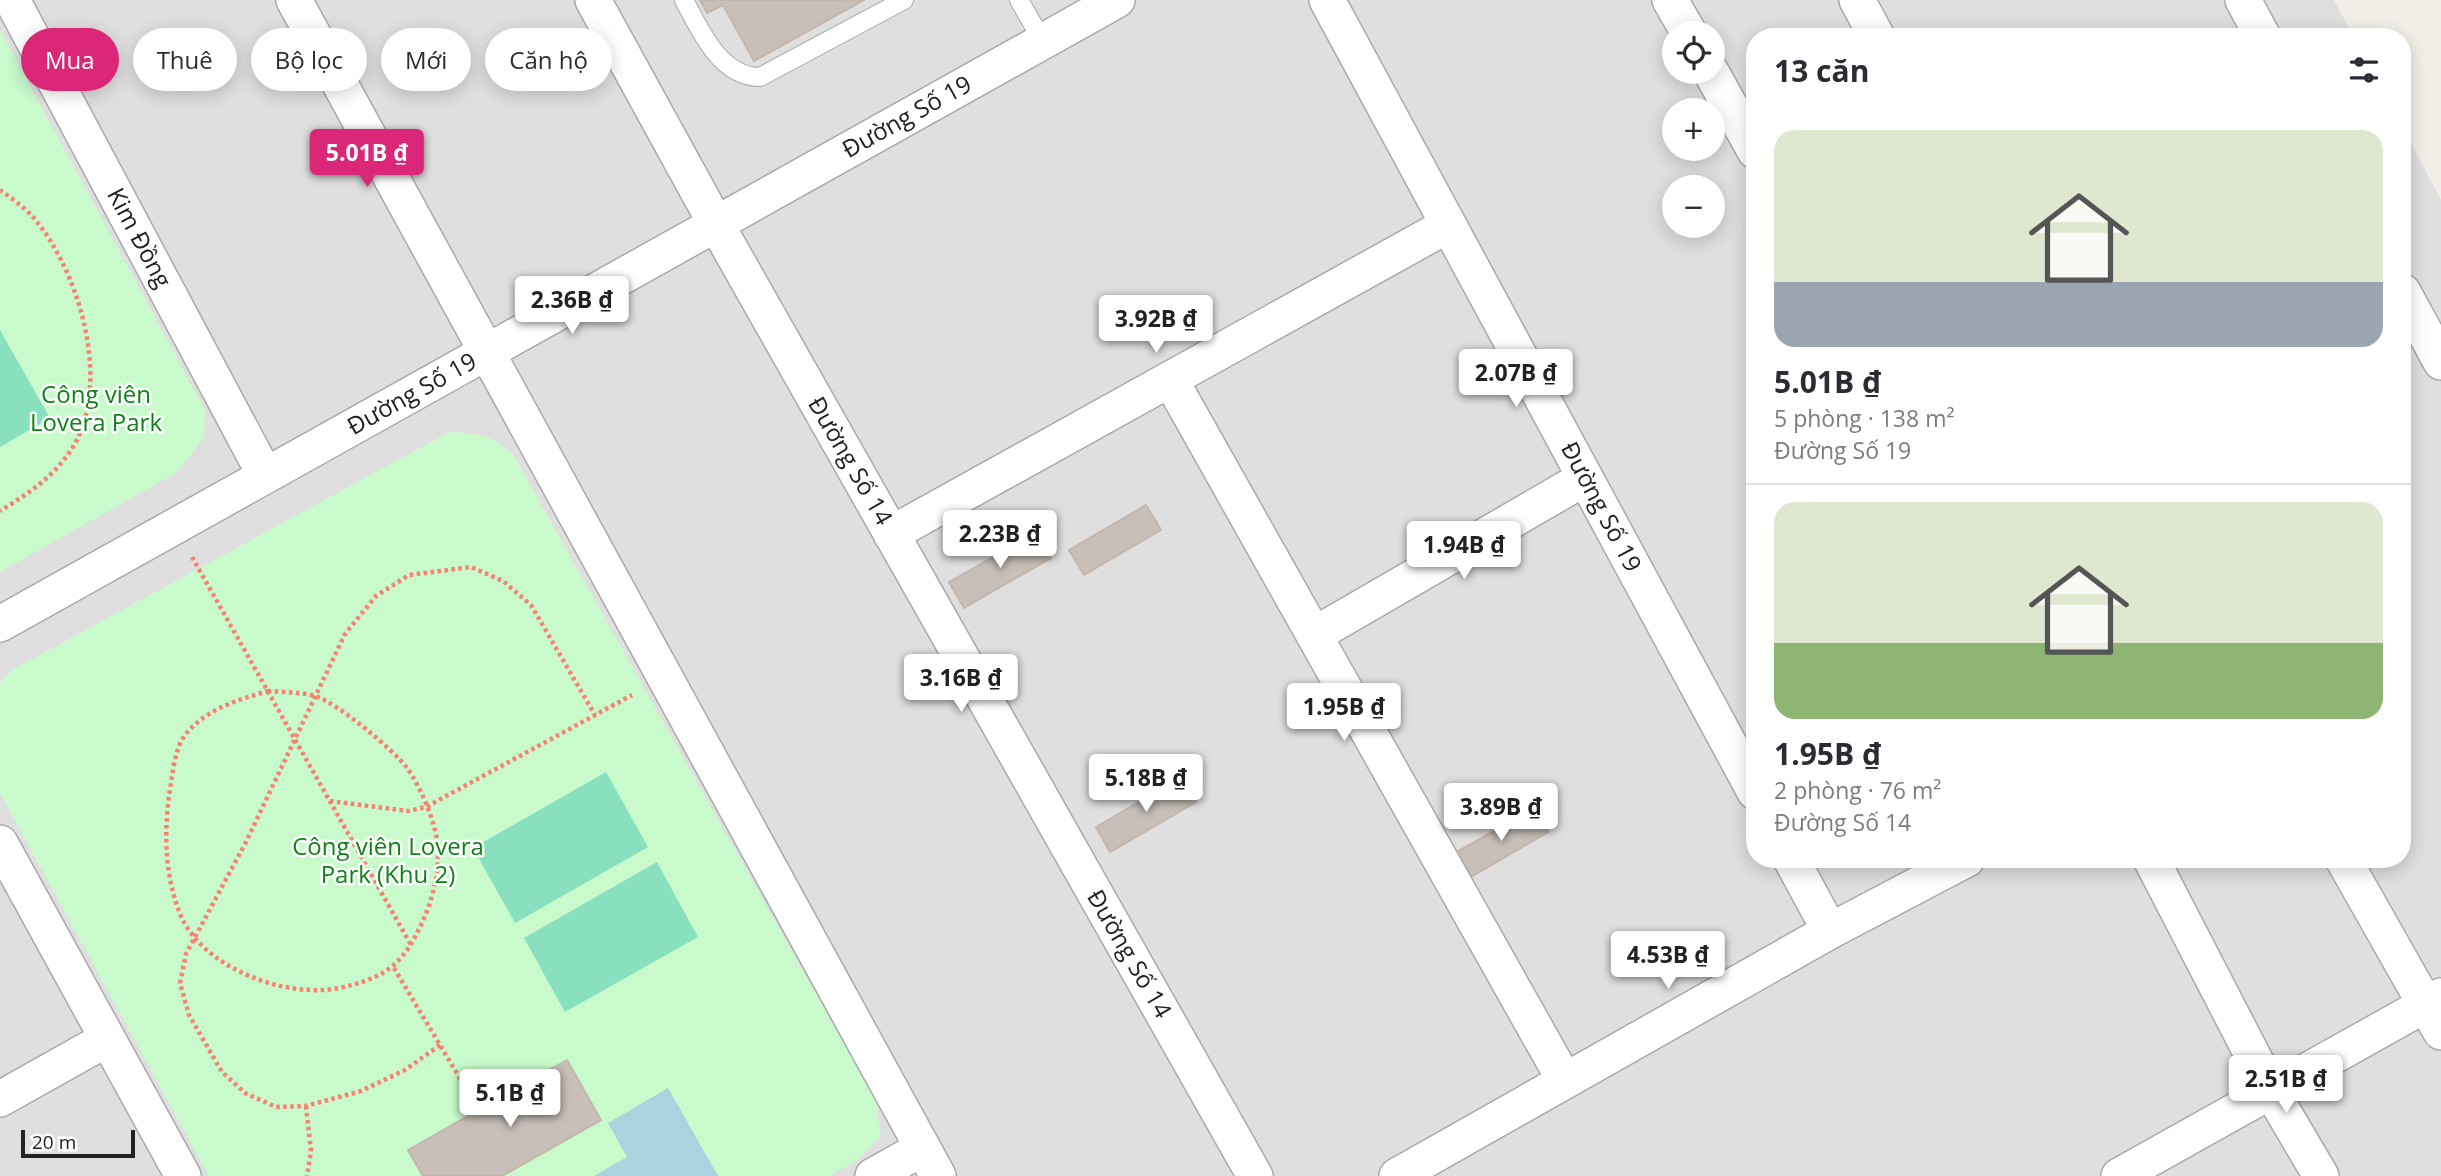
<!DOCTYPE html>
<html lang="vi">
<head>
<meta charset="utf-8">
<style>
	:root { --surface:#fff; --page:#f2f2f3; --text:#2b2b33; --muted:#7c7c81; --line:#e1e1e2; --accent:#db2777 }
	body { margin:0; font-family:"Open Sans",sans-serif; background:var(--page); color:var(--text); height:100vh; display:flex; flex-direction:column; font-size:26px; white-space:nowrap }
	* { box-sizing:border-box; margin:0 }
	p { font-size:23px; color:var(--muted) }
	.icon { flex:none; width:38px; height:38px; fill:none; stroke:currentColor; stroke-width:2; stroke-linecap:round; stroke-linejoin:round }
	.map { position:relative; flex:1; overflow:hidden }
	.sheet { position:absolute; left:1746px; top:28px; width:665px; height:840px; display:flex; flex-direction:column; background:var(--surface); border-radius:28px; box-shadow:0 4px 18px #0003 }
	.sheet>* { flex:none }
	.banner { position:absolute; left:21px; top:28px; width:665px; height:63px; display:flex; gap:14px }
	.fabs { position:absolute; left:1662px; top:21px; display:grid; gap:14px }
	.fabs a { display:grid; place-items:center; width:63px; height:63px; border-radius:50%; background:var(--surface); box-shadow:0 4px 18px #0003; font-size:35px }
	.scale { position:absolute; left:21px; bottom:18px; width:114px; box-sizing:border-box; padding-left:7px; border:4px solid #222; border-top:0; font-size:19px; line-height:24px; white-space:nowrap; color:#222; -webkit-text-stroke:5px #fff; paint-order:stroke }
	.price { position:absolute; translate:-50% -60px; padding:0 16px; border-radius:7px; background:#fff; color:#222; font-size:23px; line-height:46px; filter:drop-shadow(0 2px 4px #0008) }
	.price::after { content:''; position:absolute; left:50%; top:42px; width:21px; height:16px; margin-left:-10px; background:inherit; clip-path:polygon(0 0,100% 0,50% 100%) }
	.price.selected { background:var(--accent); color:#fff }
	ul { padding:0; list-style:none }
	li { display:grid; align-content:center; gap:14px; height:371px; padding:0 28px }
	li+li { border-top:2px solid var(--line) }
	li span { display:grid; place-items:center; height:217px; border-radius:21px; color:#555 }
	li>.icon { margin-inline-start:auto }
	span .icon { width:126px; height:126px; fill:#fffc; stroke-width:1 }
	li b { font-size:30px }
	h2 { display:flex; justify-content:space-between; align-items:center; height:84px; padding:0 28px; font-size:30px }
	.chip { padding:0 24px; border-radius:32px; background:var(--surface); box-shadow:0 4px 18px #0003; font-size:24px; line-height:63px }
	.chip.selected { background:var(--accent); color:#fff }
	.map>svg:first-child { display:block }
</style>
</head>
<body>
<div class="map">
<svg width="2441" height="1176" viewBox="0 0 2441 1176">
	<rect width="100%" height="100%" fill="#f2efe9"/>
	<path fill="#e0dfdf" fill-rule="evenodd" d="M0 0H2334L2354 37H1755V859H2403V128L2441 200V1176H0ZM1675 33H1713V72H1675ZM1675 110H1713V149H1675ZM1675 187H1713V226H1675Z"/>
	<path fill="#c8facc" d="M0 30 205 410 204 438 176 473 0 572Z
		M451 431 486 436 511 451 876 1101 881 1136 856 1161 829 1176H209L0 793V683L12 670Z"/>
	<path fill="#88e0be" d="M0 330 50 418 0 447Z
		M606 772 648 847 515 923 473 848Z
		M657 862 698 937 565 1012 524 938Z"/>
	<path fill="#aad3df" d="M668 1088 718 1176H594L627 1157 608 1123Z"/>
	<path fill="#c7bfb8" stroke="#c4b6ab" stroke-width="2" d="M700 0H864L754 61 723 5 707 13Z
		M1146 505 1161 530 1084 575 1069 550Z
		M1037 532 1051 558 964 608 949 582Z
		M1181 777 1196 802 1110 852 1096 827Z
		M1535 808 1548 832 1469 878 1455 853Z
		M567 1060 601 1120 502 1176H423L408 1150Z"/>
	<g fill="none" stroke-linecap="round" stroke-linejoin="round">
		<defs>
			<path id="service" d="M684 0C700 30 720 77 760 77L904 0
				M1019 0 1043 42"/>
			<path id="minor" d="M12 0 265 475
				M294 0 938 1176
				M593 0 716 224 1255 1176
				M1327 0 1755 792
				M1670 0 1689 33
				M1857 0 1877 37
				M2243 0 2263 37
				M1711 72 1755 151
				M2403 292 2441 362
				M1170 379 1565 1081
				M891 534 1448 225
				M0 624 1117 0
				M1314 635 1585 478
				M0 843 183 1176
				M1791 859 1830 931
				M2151 859 2271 1091 2321 1176
				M2343 859 2441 1032
				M0 1099 107 1039
				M873 1176 923 1148
				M1397 1176 1830 931 1967 859
				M2119 1176 2441 996"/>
		</defs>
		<use href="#service" stroke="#a9a9a9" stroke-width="20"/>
		<use href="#minor" stroke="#a9a9a9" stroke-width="38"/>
		<path stroke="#fa8072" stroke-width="4.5" stroke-dasharray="3.5 3.5" stroke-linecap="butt" d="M0 190C11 198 24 207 33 217 81 273 114 389 69 453 51 479 26 495 0 511
			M192 557 411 945
			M268 691C283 692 301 692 315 696 337 703 393 749 407 768 421 787 438 827 438 851 439 881 429 911 415 937 397 971 375 980 339 988 285 999 199 967 179 911 165 874 164 835 169 796 172 778 174 750 185 735 206 709 237 700 268 691Z
			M330 801 408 811 426 807 632 695
			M394 968 471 1097
			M440 1045 405 1070 361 1091 306 1106 276 1107 245 1093 222 1072 189 1015 180 983 186 954 246 842 345 634 376 596 409 575 471 567 503 581 531 605 595 715
			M306 1106 311 1151 307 1176"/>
		<use href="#service" stroke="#fff" stroke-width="18"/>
		<use href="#minor" stroke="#fff" stroke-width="35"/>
	</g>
	<g text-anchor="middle" stroke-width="5" stroke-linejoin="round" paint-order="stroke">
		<g font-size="24" fill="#222" stroke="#fff">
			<text transform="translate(907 117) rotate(-29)" y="8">Đường Số 19</text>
			<text transform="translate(139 238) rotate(62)" y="8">Kim Đồng</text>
			<text transform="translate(412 394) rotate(-29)" y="8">Đường Số 19</text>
			<text transform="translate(850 461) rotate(60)" y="8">Đường Số 14</text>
			<text transform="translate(1601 507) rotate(62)" y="8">Đường Số 19</text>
			<text transform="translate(1129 954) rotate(60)" y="8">Đường Số 14</text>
		</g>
		<g font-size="24" fill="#0c8416" stroke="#fff">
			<text x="96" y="403">Công viên<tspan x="96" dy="28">Lovera Park</tspan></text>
			<text x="388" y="855">Công viên Lovera<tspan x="388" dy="28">Park (Khu 2)</tspan></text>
		</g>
	</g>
</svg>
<div class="fabs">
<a><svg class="icon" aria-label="locate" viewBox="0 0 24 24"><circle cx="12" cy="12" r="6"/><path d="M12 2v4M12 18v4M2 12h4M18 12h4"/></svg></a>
<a>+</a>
<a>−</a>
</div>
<div class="scale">20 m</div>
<b class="price selected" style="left:367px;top:189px">5.01B ₫</b>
<b class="price" style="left:572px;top:336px">2.36B ₫</b>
<b class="price" style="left:1156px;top:355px">3.92B ₫</b>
<b class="price" style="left:1516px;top:409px">2.07B ₫</b>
<b class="price" style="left:1000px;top:570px">2.23B ₫</b>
<b class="price" style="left:1464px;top:581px">1.94B ₫</b>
<b class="price" style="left:961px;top:714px">3.16B ₫</b>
<b class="price" style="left:1344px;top:743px">1.95B ₫</b>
<b class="price" style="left:1146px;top:814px">5.18B ₫</b>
<b class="price" style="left:1501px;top:843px">3.89B ₫</b>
<b class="price" style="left:1668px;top:991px">4.53B ₫</b>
<b class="price" style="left:2286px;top:1115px">2.51B ₫</b>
<b class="price" style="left:510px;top:1129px">5.1B ₫</b>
<div class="banner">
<a class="chip selected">Mua</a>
<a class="chip">Thuê</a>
<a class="chip">Bộ lọc</a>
<a class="chip">Mới</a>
<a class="chip">Căn hộ</a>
</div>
<section class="sheet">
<h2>13 căn<svg class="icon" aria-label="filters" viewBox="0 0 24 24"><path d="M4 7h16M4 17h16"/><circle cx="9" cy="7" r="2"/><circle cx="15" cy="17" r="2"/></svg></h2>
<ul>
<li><span style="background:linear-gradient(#dfe7d0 70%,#9aa5b1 0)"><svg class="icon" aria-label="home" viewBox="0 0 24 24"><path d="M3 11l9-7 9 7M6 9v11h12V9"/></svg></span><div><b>5.01B ₫</b><p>5 phòng · 138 m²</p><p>Đường Số 19</p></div></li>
<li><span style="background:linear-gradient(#dfe7d0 65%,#8fb573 0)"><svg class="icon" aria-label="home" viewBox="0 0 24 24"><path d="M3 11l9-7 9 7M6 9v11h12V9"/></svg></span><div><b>1.95B ₫</b><p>2 phòng · 76 m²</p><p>Đường Số 14</p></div></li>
</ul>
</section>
</div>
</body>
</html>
